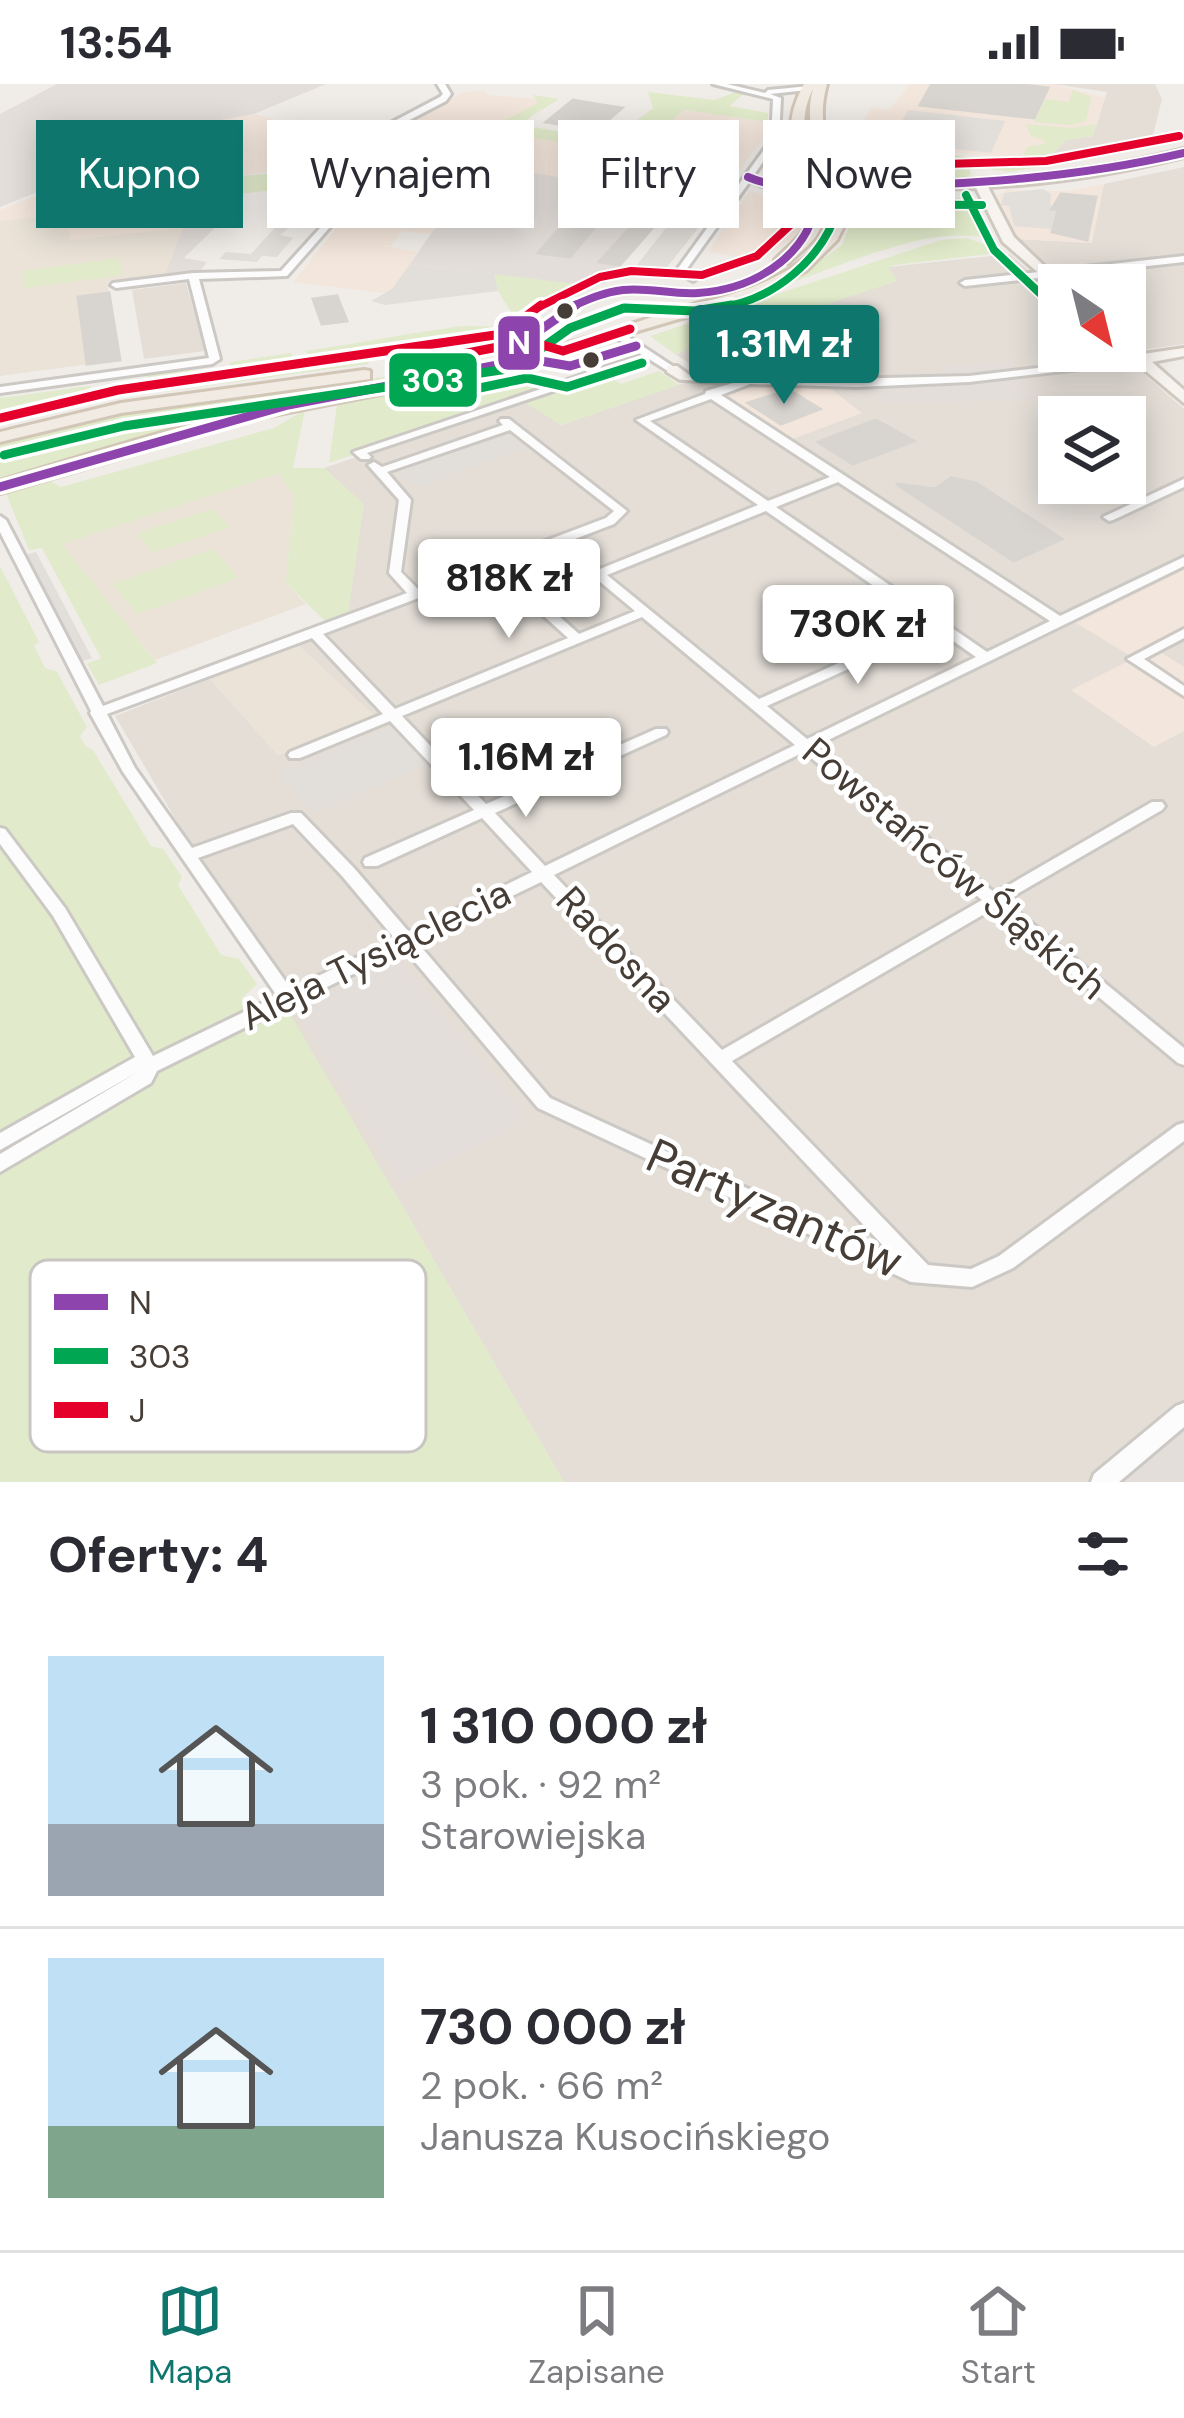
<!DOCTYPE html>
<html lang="pl">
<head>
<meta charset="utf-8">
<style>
	:root { --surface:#fff; --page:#f7f7f7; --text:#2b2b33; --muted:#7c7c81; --line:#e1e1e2; --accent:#0f766e }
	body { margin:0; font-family:"DM Sans",sans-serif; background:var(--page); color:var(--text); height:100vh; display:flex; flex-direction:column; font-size:45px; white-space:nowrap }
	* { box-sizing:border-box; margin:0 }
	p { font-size:39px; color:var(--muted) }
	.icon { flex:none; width:66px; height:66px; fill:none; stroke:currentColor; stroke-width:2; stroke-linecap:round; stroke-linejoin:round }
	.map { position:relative; height:1398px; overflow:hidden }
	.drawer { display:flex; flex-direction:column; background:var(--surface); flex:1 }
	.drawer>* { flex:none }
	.top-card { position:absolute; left:36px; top:36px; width:1113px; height:108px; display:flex; gap:24px }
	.needle { width:78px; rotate:145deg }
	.tools { position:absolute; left:1038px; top:180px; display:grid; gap:24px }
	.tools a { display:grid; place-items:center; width:108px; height:108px; border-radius:0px; background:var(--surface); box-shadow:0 6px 30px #0003; font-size:60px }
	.price { position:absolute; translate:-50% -102px; padding:0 27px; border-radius:12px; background:#fff; color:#222; font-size:39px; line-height:78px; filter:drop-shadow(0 3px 6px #0008) }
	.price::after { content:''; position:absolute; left:50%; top:72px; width:36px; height:27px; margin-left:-18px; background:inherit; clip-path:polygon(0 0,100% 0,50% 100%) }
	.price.current { background:var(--accent); color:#fff }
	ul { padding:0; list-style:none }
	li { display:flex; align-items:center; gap:36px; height:300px; padding:0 48px }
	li+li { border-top:3px solid var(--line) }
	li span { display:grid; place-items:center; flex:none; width:336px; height:240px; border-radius:0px; color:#555 }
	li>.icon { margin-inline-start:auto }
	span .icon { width:144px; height:144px; fill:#fffc; stroke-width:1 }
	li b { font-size:51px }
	h2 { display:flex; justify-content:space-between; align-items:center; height:144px; padding:0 48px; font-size:51px }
	.pill { padding:0 42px; border-radius:0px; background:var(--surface); box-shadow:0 6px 30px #0003; font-size:42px; line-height:108px }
	.pill.current { background:var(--accent); color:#fff }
	.status { display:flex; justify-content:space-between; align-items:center; height:84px; padding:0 60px; background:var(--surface); direction:ltr }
	.status svg { height:33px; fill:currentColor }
	.tab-bar { display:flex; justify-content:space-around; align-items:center; height:168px; border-top:3px solid var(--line); background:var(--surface); font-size:33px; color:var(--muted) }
	.tab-bar a { display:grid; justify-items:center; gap:6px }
	.tab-bar .current { color:var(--accent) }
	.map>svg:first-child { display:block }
</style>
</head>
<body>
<div class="status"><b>13:54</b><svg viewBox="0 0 49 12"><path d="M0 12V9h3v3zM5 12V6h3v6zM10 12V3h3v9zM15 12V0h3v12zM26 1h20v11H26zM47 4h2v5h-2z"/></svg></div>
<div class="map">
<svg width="1184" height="1398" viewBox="0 0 1184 1398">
	<rect width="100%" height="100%" fill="#f0ede9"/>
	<path fill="#e4ded7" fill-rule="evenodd" d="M1053 0H1155L1162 15 1153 51 1156 61 1066 78 1045 77 1066 56 1093 52 1107 8Z
		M1184 83V260L1141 266 1125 252V201H1068L1018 155 1091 159 1104 100Z
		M1010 170 1059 214V267H1118L1184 325V1398H564L115 632 210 595 278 671 374 632 299 562 356 540 348 530 363 420 324 384 525 316 561 341 707 291 675 270 896 197 888 183ZM1059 333H1125V399H1059Z
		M186 199 205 267 144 275 132 206Z"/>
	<path fill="#f3e6dc" d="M910 0H1053L1105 14 1093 52 1066 56 1045 77 948 68 934 95 879 85 830 61 825 52 836 54 840 47 856 48 871 24 890 25Z
		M484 6 488 11 551 16 495 46 634 68 684 26 768 38 767 48 716 120 478 82 431 150 402 147 390 163 418 168 392 206 382 209 293 198 367 106 358 78 362 60 462 9Z
		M254 30 337 52 338 78 182 99 183 144 69 156 65 130 0 137V126L215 37Z
		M1104 100 1092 159 1018 155 997 112 1006 106 1068 107Z
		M750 107 807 123 801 149 760 176 708 168Z
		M757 301H826L862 329 790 356 726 315 732 306Z
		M1184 486V543L1129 571 1076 539Z
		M1154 564 1184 583V647L1154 663 1071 606Z"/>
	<path fill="#e3deda" d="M57 0H326L254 30 215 37 0 123V30Z
		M488 81 675 113 606 199 590 202 410 180 478 82Z
		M215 112 241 126 226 133 184 174 207 178 200 187 165 190 183 143 180 116Z
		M1010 277 1024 292 1020 301 1031 315 879 320 873 297 952 295 943 283Z
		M392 877 401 879 524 1028 503 1050 400 1100 295 926Z
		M1184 1336V1398H1112Z"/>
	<path fill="#ebe3d8" d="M66 130 70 156 183 144 165 190 107 198 120 276 0 292V137Z
		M279 389 294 412 286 499 306 520 155 576 61 460Z
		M299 562 375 632 278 671 210 595Z"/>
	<path fill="#e1eaca" d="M1073 6 1091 13 1086 37 1072 41 1034 38 1045 15 1069 18Z
		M739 7 746 8 729 22 768 29V38L684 26 635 68 495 49 500 39 538 19 533 11 559 15 530 33 527 37 532 43 612 56 653 24 648 8 714 16Z
		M1026 40 1071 44 1097 40 1093 52 1066 56 1046 76 1058 80 1008 88 984 84 985 75 1021 77 1027 63 1045 60V57L1031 52Z
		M822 60 857 78 854 85 862 80 875 87 927 96H934L946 69 966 73 971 91 956 96 975 93 976 98 856 95 838 87 853 85H836Z
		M268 90 284 105 180 116 181 96Z
		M895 109 973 115 996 157C937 136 848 180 790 199L842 161 858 120Z
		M967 154 1007 168 894 181 889 184 897 197 675 270 650 252 941 156Z
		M119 174 123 191 24 204 22 187Z
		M494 190 590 202 538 227 489 262 468 267 446 263 371 275 368 280 138 311 137 296 147 294 146 289 231 284 230 278 291 269 294 276 308 274 306 267C355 260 404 250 454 243 480 240 491 246 518 239L498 207Z
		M659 287 679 301 561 341 519 315 329 379 337 321 403 308 408 314C436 309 464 299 492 294 535 286 557 308 607 291L621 300Z
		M421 288 193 337 0 398V357L123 327Z
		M90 302 93 317 0 340V310L1 314Z
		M305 326 293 384H324L364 420 348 530 325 537 286 499 294 412 279 389 62 460 157 579 99 601 87 580 101 574 42 464 29 466 6 409 46 395 61 403 274 344Z
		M213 425 230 443 153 469 137 449Z
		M213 465 239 494 137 530 112 500Z
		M0 482 39 558 34 562 45 584 57 588 87 643 80 652 86 663 93 666 151 762 163 765 182 793 178 801 221 871 239 875 257 900 242 914 254 939 289 928 564 1398H0Z"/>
	<path fill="#e2deda" d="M908 26 1005 37 991 69 890 57Z
		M478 38 485 69 397 79 394 74 393 66 417 63 422 71 477 64 474 58 444 61 439 55 390 60 395 55 464 48 462 39Z
		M1043 105 1051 110 1050 121 1057 122 1051 145 1014 142 1009 122 1001 121 1004 109Z
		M292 123H313L280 151 293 154 277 173 262 172 257 178 219 175 226 168 251 170 279 139 267 137 273 131H286Z
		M680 126 709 130 665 186H633Z
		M410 180 494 190 498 207 385 221 371 217 392 205Z
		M506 349 525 364 415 403 397 387Z
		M1059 399H1108L1121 406 1066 431 1039 416 1045 412 1038 408Z
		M36 468 92 574 80 578 24 471Z
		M386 645 397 647 427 680 313 729 279 690Z"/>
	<path fill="#d8d4d0" stroke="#d8d4cf" stroke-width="3" d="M932 0H1014L1048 4 1034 34 920 21Z
		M573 16 602 21 622 24 596 46 546 38Z
		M1061 110 1096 113 1087 156 1052 148 1058 125H1052Z
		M584 116 614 120 570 173 538 169Z
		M648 124 667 127 620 181 599 178Z
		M109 209 120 276 87 280 78 213Z
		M337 212 347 237 322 240 313 215Z
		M789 306 820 325 781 340 748 319Z
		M876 336 914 357 853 380 818 358Z
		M951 394 976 399 1062 455 1014 477 896 400 935 405Z"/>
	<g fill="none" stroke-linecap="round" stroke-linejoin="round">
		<defs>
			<path id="street" d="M437 0H445L451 10 446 17 354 65 351 78 359 110 287 192 199 195 220 275 212 280 0 309V303L209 274 189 195 116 204 111 201 113 199 193 189 281 187 351 110 343 78 347 62 440 13 443 10Z
				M713 0H727L765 9 768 6 810 2 807 6 770 10 781 14 779 56 753 92 766 97 818 99 822 102 818 105 765 103 750 97 686 186 698 194 693 197 676 187 771 56 773 15Z
				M1184 172V178L965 202 960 199 965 196Z
				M613 248H621L677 285 668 287 649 275 367 369 371 373 369 375H361L353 368 642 271 613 252Z
				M780 261 785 264 771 271 796 289 800 296 969 292 1141 272 1146 275 1141 278 969 298 857 303 750 300 721 311 1060 532 1184 473V482L816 662 995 809 1152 718H1162L1165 722 1162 726 1005 817 1184 964V981L1178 979 993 825 732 977 928 1181 971 1185 999 1172 1177 1041 1184 1039V1057L1013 1184 972 1203 911 1198 538 1024 404 865 157 987 151 999 0 1088V1070L138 988 0 1066V1049L135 973 53 832 0 760V744L5 745 65 824 153 972 277 912 123 688 90 629 91 627 0 448V432L6 436 103 622 407 509 389 489 399 416 368 381 374 378 382 383 503 341 499 337 501 335H509L627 427 614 440 567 458 600 485 758 421 636 336 705 310 706 307 733 299 685 296 681 295V291H704L706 287ZM762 274 789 295 714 292 715 291ZM711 315 830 393 768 417 650 337ZM510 346 614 427 606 434 418 505 401 488 411 416 387 388ZM838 398 1050 537 987 568 776 423ZM766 427 927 539 759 615 607 491ZM557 462 635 527 579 550 503 482ZM493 486 568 554 395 625 323 550ZM642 533 795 661 545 782 495 729 666 651 668 648 666 645H656L486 720 402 632ZM936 545 976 573 807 655 767 622ZM312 554 383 630 290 668 288 671 290 674H300L390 637 474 726 365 774 363 778 365 782H377L482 734 532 788 409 848 354 784 301 729H291L192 764 135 684 107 630ZM804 668 982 816 722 966 554 791ZM293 740 342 792 395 855 291 905 198 774ZM541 798 891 1170 550 1014 417 858Z
				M1184 395V403L1113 436 1109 437 1103 433Z
				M1184 545V554L1144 575 1184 602V612L1127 575Z
				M1184 1319V1343L1119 1398H1091L1094 1390 1176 1322Z"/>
			<path id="secondary" d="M1184 65V73C1120 89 1055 100 988 103L1014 153 1064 201H1059V207L1003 158 976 104 818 106 812 102 818 98C942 99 1063 96 1184 65Z
				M1125 258 1143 270 1184 264V272L1152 278 1184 306V319L1122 267H1125Z
				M667 282H677L692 293 680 296 667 288Z"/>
			<path id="primary" d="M804 0H827C810 61 850 80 848 134L837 156 807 186 768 206 726 221 512 284 258 334 0 409V397C96 368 192 338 290 316 364 299 440 290 514 273 567 261 619 244 671 227 722 212 792 200 824 153 855 108 796 65 813 5 782 66 848 102 816 152 809 162 797 171 788 179H778L775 176C788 162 807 150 811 130 822 80 767 69 804 0Z
				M364 286 370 287V295L121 329 0 358V348L121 319Z"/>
		</defs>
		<use href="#street" stroke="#ccc9c5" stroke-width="6"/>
		<use href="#secondary" stroke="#cfc9c0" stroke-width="6"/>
		<use href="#primary" stroke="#d2c6b7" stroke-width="6"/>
		<use href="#street" fill="#fdfcfc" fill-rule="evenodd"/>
		<use href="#secondary" fill="#f7f3ee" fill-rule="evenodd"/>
		<use href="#primary" fill="#f1ebe3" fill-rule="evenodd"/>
		<defs>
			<path id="bus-1-far1" d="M748 93C783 108 822 102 859 102 969 101 1077 94 1184 69
				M569 224C586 216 604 208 623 206 648 203 673 211 698 209 759 205 817 167 818 102"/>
			<path id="bus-1" d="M510 267 576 221
				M529 275 570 282 636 262
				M0 403 288 321 529 275"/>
			<path id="bus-2-far1" d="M966 111 994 166 1047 216
				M623 224H634
				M716 224C773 218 825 174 839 120L982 121"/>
			<path id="bus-2" d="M470 306 527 294 567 303 642 279
				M4 371 124 342 514 284 570 244 624 224 695 227 732 221"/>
			<path id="bus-3-far1" d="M537 224 600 193 631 187 702 191 757 172 799 133 802 95 815 84 1046 77 1179 52"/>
			<path id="bus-3" d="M462 270 529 257 563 267 630 245
				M0 334 118 306 502 250 541 221"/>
		</defs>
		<use href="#bus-1-far1" stroke="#fff" stroke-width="12"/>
		<use href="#bus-1" stroke="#fff" stroke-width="16"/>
		<use href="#bus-2-far1" stroke="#fff" stroke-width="12"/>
		<use href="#bus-2" stroke="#fff" stroke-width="16"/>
		<use href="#bus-3-far1" stroke="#fff" stroke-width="12"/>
		<use href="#bus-3" stroke="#fff" stroke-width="16"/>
		<use href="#bus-1-far1" stroke="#8e44ad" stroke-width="8"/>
		<use href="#bus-1" stroke="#8e44ad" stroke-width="9"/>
		<use href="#bus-2-far1" stroke="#00a651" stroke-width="8"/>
		<use href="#bus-2" stroke="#00a651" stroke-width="9"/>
		<use href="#bus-3-far1" stroke="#e4002b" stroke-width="8"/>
		<use href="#bus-3" stroke="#e4002b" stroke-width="9"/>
	</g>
	<g fill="#463d36" stroke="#fff" stroke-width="4.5">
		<circle cx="565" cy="227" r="10"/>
		<circle cx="591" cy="276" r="10"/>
	</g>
	<g text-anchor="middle" stroke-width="9" stroke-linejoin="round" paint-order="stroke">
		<g font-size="39" fill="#463d36" stroke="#fff">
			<text transform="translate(955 784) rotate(40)" y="14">Powstańców Śląskich</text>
			<text transform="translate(617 865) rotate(47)" y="14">Radosna</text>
			<text transform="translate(375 870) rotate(-26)" y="14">Aleja Tysiąclecia</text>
		</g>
		<g font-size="48" fill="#463d36" stroke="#fff">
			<text transform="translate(775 1124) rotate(24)" y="17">Partyzantów</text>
		</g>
	</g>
	<rect x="30" y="1176" width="396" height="192" rx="18" fill="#fff" stroke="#c8c5c3" stroke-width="3"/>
	<rect x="54" y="1210" width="54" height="16" fill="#8e44ad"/>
	<rect x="54" y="1264" width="54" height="16" fill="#00a651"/>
	<rect x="54" y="1318" width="54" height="16" fill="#e4002b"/>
	<g font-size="33" fill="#463d36">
		<text x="129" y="1230">N</text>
		<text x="129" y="1284">303</text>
		<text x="129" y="1338">J</text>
	</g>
	<g stroke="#fff" stroke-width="4.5">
		<rect x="496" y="230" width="46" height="58" rx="12" fill="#8e44ad"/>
		<rect x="387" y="267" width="92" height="58" rx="12" fill="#00a651"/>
	</g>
	<g font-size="33" text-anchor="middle" font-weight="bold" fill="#fff">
		<text x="519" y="270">N</text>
		<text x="433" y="308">303</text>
	</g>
</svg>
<div class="tools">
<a><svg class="needle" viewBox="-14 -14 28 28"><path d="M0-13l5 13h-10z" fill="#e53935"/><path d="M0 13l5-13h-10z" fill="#7c7c81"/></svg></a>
<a><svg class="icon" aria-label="layers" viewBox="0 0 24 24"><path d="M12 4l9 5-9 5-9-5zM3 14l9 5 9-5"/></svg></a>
</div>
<b class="price current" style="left:784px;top:323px">1.31M zł</b>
<b class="price" style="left:509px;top:557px">818K zł</b>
<b class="price" style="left:858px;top:603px">730K zł</b>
<b class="price" style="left:526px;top:736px">1.16M zł</b>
<div class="top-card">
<a class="pill current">Kupno</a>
<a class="pill">Wynajem</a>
<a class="pill">Filtry</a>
<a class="pill">Nowe</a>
</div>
</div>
<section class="drawer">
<h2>Oferty: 4<svg class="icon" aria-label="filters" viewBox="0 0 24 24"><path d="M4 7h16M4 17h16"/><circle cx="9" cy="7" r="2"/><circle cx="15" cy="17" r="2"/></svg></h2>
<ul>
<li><span style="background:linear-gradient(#bfe0f5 70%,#9aa5b1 0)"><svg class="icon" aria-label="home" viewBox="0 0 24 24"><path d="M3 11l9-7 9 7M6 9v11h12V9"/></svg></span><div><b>1 310 000 zł</b><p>3 pok. · 92 m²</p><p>Starowiejska</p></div></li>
<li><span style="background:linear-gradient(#bfe0f5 70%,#7fa58c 0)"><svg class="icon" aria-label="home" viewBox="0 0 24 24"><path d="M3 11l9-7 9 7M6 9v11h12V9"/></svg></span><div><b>730 000 zł</b><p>2 pok. · 66 m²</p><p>Janusza Kusocińskiego</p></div></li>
</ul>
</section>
<nav class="tab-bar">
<a class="current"><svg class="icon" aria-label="map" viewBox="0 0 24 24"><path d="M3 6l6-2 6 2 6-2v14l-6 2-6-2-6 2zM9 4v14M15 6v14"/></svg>Mapa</a>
<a><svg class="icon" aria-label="saved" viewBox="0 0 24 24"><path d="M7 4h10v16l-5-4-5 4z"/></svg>Zapisane</a>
<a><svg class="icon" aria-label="home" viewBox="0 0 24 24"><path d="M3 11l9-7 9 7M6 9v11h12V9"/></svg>Start</a>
</nav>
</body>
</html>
